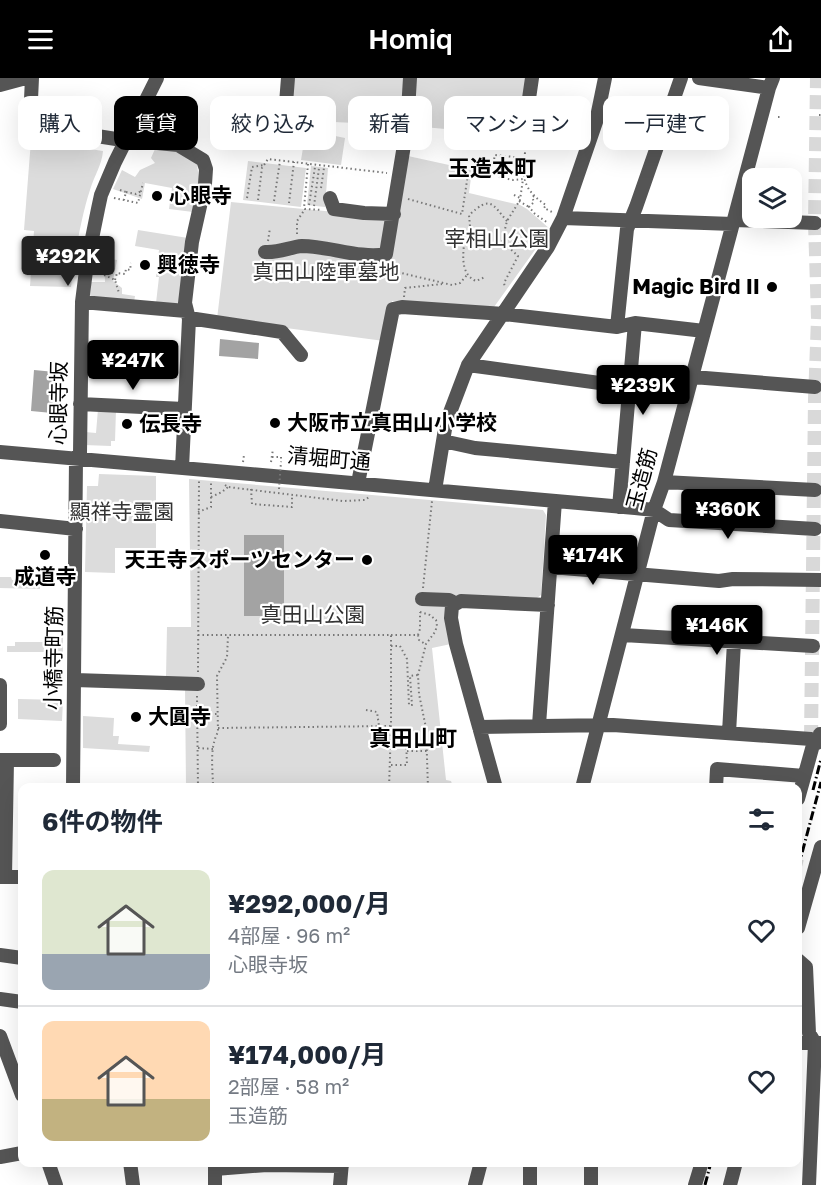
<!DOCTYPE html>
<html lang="ja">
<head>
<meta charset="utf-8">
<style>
	:root { --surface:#fff; --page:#f2f2f3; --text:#1f2937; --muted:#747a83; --line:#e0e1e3; --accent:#000 }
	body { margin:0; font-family:"Golos Text","Noto Sans JP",sans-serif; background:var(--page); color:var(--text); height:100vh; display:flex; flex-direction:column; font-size:22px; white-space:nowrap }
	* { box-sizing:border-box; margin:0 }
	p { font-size:20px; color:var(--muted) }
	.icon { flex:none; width:33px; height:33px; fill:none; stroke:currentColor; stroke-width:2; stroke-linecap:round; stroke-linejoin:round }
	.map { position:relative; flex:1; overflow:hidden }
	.panel { position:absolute; left:18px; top:705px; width:784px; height:384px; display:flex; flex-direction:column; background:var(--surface); border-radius:12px; box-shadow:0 6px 24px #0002 }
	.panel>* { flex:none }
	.hud { position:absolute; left:18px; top:18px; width:786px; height:54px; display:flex; gap:12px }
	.buttons { position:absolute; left:742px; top:90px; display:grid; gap:12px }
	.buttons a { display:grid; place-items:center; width:60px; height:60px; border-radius:12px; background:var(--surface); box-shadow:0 6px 24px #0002; font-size:30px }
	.price { position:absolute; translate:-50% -51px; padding:0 14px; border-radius:6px; background:var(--accent); color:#fff; font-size:20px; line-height:39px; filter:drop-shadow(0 2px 3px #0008) }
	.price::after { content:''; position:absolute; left:50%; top:36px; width:18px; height:14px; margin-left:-9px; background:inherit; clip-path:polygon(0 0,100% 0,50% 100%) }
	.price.on { background:#222; color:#fff }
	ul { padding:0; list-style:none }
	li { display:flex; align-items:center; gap:18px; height:150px; padding:0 24px }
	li+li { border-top:2px solid var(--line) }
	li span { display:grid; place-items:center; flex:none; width:168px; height:120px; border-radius:12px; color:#555 }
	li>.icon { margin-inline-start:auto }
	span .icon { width:72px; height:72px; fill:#fffc; stroke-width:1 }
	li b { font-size:26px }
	h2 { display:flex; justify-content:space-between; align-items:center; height:72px; padding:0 24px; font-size:26px }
	.tag { padding:0 21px; border-radius:12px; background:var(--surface); box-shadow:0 6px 24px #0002; font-size:21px; line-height:54px }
	.tag.on { background:var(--accent); color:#fff }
	header { display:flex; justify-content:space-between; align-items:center; height:78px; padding:0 24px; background:var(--accent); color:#fff; font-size:27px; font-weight:600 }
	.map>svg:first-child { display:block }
</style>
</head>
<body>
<header><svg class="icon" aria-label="menu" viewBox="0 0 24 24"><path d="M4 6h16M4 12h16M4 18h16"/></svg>Homiq<svg class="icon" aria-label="share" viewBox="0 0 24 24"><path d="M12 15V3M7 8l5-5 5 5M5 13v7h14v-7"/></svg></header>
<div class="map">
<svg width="821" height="1107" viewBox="0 0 821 1107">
	<rect width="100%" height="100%" fill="#fff"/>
	<path fill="#dcdcdc" d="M291 0H526L521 34 496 38 490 55 401 47 288 42Z
		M306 52 345 60 341 87 301 82Z
		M31 62 103 73C102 87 94 98 90 112 81 139 74 181 71 209L30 208 34 153 24 152Z
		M155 71 177 73 197 86 200 110 193 134 169 131 172 110 145 105 142 121 113 111 122 92 135 99 140 92 155 85 151 80Z
		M408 78 472 92 469 115 520 127 527 131 550 151 494 229 392 223 384 263 217 241 231 124 398 140Z
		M248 83 306 90 301 129 243 122Z
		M311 88 328 90 325 129 307 127Z
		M138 152 188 160 178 228 156 225 159 199H156L159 172 135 168Z
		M104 180 117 182 113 203 122 210V216L135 218 134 224 92 220 90 217 91 204H105Z
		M98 331 116 332 115 363H111V368L84 367 85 354 96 355Z
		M99 396 156 398V470H115V495L85 494 87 408H98Z
		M189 401 543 432 546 437 541 517 537 520 446 517 451 566 432 570 446 702 451 703 453 709H186L185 609 166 599 167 549H191Z
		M0 499H11L12 502 40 503V511L0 510Z
		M52 559H63V574H7V568H15V564H52Z
		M18 621 63 622 62 643 18 641Z
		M83 638 114 640 113 658H119L118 666 150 668 149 674 83 670Z"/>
	<path fill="#a3a3a3" d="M220 261 259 265 258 281 219 278Z
		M34 292 55 294 52 335 31 333Z
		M244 457H284V538H244Z"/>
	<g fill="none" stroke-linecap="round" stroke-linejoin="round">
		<path stroke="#d9d9d9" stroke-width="14" stroke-dasharray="14 7" stroke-linecap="butt" d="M811 661 815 321 818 240 815 145 817 0
			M798 788 802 789"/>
		<path stroke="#777" stroke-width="2" stroke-dasharray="1.5 3" stroke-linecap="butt" d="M819 37H821
			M778 39H780
			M526 52C528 85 511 104 546 127L544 130 552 134
			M474 83 493 86
			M308 86 304 130 305 131 322 132
			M499 99 513 102 523 101 520 122 507 143 502 163 518 178 504 205 505 210
			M502 100 504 90 493 86 495 77 524 80
			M321 110 324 90
			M120 112 126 114 124 122
			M126 114 136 116 141 113
			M514 117 520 120
			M534 118 532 119 534 124 529 129 535 136 548 145
			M114 120 138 125 143 105
			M247 120 252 89 264 87
			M408 121 462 136 468 96
			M258 122 262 90 268 81 387 95
			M274 123 280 83
			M519 123 529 129
			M289 125 294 84
			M309 127 315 89
			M314 128 319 90
			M470 148 469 137C491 117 492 126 507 143
			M297 156V143L305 131
			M465 156C464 172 458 195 476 203L485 199
			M268 163 270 150
			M100 186 102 189V195
			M393 187 397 194 452 207 460 205 467 197
			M100 195 115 202 119 215
			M115 202 117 195 125 196 126 191 130 192 131 185
			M404 219 405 210 442 206
			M272 379H281V384
			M243 384 244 377
			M271 384 273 371
			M225 407 228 409 343 423 365 422 369 419
			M251 411 252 426 292 429V418
			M211 419 222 414 228 409
			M198 434 211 429V403
			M423 510 432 423
			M420 534 430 537 436 542 437 548 435 554 426 566 418 597 419 616 426 650 428 710
			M198 557H391V648L389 710
			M391 557H418L420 551V534
			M418 557 419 562 425 566
			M391 568H400L407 581 409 627H412L410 598 418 597
			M198 594 199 402
			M197 618 198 710
			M366 632 377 634 379 648
			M197 637 217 636
			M218 650 391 648
			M198 670 213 671
			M407 673H427
			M391 687H407L406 660H392
			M213 710C213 692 209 670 218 654L217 598 227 579 228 558"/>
		<path stroke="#555" stroke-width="14" d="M32 0 30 43 33 48 116 61 178 67 203 82 206 91 205 106 192 164 185 225 189 241 182 390
			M699 0 769 10
			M0 7 26 0
			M285 38 288 0
			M526 41 532 0
			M330 120 334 131 364 135 394 136
			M563 140 733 146
			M734 142 815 145
			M265 174C279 175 290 169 302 168 329 168 360 181 386 176L407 49 410 0
			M82 224 186 233
			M189 240 282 254 301 277
			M617 249 627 151 636 129 681 0
			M468 287 629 309
			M693 299 815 309
			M80 326 184 331
			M443 363 475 370 623 384
			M0 374 635 430 654 432 669 442 815 451
			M664 404 815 412
			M358 405 393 231 402 229 504 236 617 249 635 245 704 253
			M435 412 446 345 468 287 548 169 563 140 596 44 605 0
			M619 429 635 245
			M0 443 76 451
			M551 489 719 503 733 501 821 502
			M422 521 449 522 455 525
			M623 557 813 568
			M75 602 198 606
			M0 607V646
			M539 647 555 423
			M479 649 613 647 811 661 819 664
			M729 655 734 564
			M0 682H54
			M73 710 76 380 80 375 82 224 87 185 98 131 101 117 115 84 157 0
			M496 710 456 566 451 540 452 528 461 523 548 527
			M582 710 654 432 664 404 769 10 773 0
			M716 710 717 691 804 698
			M798 721 813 667 819 664 820 656
			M0 799H22
			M5 799 7 682
			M798 850 821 769
			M0 877 22 880
			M798 882 806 889 809 955 815 965 809 1107
			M0 921 22 924
			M0 958 22 1017
			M798 965H821
			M0 1079 22 1075
			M48 1084 56 1107
			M130 1084 133 1107
			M215 1091 267 1087 342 1088
			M215 1107V1084
			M340 1107 342 1084
			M475 1107 481 1084
			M530 1107V1084
			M591 1107V1084
			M695 1107 702 1084
			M730 1107 736 1084"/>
		<path stroke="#000" stroke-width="3" stroke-dasharray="9 3 1.5 3" stroke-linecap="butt" d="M813 712 821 681
			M798 790 821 704
			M705 1107 711 1084"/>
		<path stroke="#777" stroke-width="2" stroke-dasharray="1.5 3" stroke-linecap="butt" d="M279 411 281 384"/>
	</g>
	<g fill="#000" stroke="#fff" stroke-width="2">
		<circle cx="157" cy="118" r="6"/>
		<circle cx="145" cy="187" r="6"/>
		<circle cx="772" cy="209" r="6"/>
		<circle cx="275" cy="345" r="6"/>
		<circle cx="127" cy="346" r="6"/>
		<circle cx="45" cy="477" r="6"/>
		<circle cx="367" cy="482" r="6"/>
		<circle cx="136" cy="639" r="6"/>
	</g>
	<g text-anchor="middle" stroke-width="4.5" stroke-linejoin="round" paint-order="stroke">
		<g font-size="21" font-weight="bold" fill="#000" stroke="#fff" text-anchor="start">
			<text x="169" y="125">心眼寺</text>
			<text x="157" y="194">興徳寺</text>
			<text x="760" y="216" text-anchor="end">Magic Bird II</text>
			<text x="287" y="352">大阪市立真田山小学校</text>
			<text x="139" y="353">伝長寺</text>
			<text x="355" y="489" text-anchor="end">天王寺スポーツセンター</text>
			<text x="45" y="506" text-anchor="middle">成道寺</text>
			<text x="148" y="646">大圓寺</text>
		</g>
		<g font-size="21" fill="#333" stroke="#fff">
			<text x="497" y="168">宰相山公園</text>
			<text x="326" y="201">真田山陸軍墓地</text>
			<text x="122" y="441">顯祥寺霊園</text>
			<text x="313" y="544">真田山公園</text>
		</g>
		<g font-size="21" fill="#000" stroke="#fff">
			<text transform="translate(59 325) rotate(-89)" y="7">心眼寺坂</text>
			<text transform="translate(329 381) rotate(5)" y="7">清堀町通</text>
			<text transform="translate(642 401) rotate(-75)" y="7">玉造筋</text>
			<text transform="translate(54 580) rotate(-89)" y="7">小橋寺町筋</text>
		</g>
		<g font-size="22" font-weight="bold" fill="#000" stroke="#fff">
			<text x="492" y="98">玉造本町</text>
			<text x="413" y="668">真田山町</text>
		</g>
	</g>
</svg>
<div class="buttons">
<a><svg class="icon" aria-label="layers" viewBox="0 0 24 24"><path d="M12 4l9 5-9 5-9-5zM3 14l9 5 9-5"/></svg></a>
</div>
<b class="price on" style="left:68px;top:209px">¥292K</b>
<b class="price" style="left:133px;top:313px">¥247K</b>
<b class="price" style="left:643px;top:338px">¥239K</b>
<b class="price" style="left:728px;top:462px">¥360K</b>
<b class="price" style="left:593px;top:508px">¥174K</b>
<b class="price" style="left:717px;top:578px">¥146K</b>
<div class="hud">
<a class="tag">購入</a>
<a class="tag on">賃貸</a>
<a class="tag">絞り込み</a>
<a class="tag">新着</a>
<a class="tag">マンション</a>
<a class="tag">一戸建て</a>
</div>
<section class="panel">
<h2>6件の物件<svg class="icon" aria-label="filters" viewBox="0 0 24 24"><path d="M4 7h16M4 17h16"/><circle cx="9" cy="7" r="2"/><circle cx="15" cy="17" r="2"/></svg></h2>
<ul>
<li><span style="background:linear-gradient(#dfe7d0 70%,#9aa5b1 0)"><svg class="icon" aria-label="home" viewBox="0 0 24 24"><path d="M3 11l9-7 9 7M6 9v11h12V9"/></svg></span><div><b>¥292,000/月</b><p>4部屋 · 96 m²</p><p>心眼寺坂</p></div><svg class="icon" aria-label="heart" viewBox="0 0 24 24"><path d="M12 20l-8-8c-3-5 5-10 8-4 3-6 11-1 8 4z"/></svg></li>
<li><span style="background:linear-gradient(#ffd9b3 65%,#c2b280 0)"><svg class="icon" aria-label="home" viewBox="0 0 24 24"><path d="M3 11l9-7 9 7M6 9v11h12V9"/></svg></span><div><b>¥174,000/月</b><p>2部屋 · 58 m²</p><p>玉造筋</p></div><svg class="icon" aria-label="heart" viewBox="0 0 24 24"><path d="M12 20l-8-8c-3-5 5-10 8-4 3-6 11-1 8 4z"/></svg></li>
</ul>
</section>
</div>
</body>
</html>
